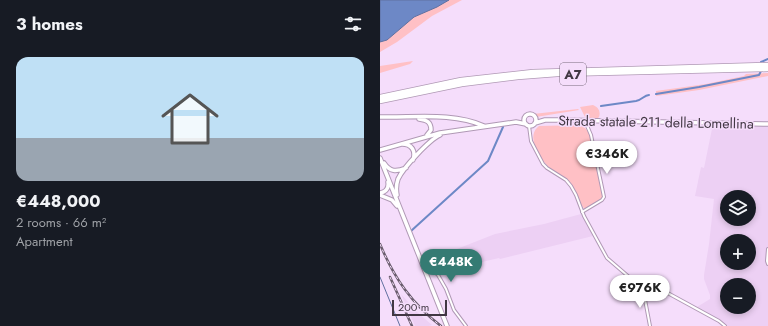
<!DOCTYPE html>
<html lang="en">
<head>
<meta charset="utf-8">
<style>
	:root { --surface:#171b24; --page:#242831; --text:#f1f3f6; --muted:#9ea1a6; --line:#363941; --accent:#357b73 }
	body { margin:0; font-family:Jost,sans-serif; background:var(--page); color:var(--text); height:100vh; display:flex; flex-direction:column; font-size:15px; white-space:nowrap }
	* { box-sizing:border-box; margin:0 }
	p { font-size:13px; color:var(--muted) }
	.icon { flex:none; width:22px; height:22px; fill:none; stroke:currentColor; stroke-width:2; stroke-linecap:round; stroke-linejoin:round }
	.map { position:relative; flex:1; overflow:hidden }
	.panel { display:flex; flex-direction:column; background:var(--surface); width:380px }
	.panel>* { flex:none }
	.tools { position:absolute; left:340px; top:190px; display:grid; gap:8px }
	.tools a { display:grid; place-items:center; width:36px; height:36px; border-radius:50%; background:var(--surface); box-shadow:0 2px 6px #0003; font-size:20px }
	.scale { position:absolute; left:12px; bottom:10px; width:55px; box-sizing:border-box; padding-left:4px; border:2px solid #413743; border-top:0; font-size:11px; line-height:14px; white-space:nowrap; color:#413743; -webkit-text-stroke:3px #f5ddfb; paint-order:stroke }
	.price { position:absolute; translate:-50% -34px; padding:0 9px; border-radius:14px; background:#fff; color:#222; font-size:13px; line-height:26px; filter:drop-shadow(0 1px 2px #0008) }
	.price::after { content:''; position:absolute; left:50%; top:24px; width:12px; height:9px; margin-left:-6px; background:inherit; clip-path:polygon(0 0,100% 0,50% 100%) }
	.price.on { background:var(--accent); color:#fff }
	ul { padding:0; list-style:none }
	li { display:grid; align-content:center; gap:8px; height:212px; padding:0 16px }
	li+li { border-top:1px solid var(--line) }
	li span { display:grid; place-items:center; height:124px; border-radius:12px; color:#555 }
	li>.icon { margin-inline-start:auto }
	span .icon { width:72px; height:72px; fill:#fffc; stroke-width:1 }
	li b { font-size:17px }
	h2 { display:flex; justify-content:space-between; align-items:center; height:48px; padding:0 16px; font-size:17px }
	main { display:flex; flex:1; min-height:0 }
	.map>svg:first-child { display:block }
</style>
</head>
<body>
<main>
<section class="panel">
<h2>3 homes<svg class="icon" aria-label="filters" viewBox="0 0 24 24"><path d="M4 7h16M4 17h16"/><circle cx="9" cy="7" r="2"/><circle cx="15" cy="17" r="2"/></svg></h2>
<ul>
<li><span style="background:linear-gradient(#bfe0f5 65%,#9aa5b1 0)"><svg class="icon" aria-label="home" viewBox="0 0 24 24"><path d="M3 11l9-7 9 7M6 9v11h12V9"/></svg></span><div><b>€448,000</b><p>2 rooms · 66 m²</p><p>Apartment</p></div></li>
</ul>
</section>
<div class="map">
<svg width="388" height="326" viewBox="0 0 388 326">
	<rect width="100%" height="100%" fill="#f5ddfb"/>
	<path fill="#edd0f4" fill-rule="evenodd" d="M333 124 388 126V326H346L340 320 317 307 330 299V295L324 279V275L329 244 334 199 315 196 321 167 324 168ZM347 197H369V219H347ZM347 241H369V263H347ZM347 285H369V307H347Z
		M201 214 213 236 120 259 119 258 59 272 54 258 115 234 164 224Z
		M21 294 37 312 52 325 49 326H35Z"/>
	<path fill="#ffc0c5" d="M69 0H82L52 16 17 42 0 52V42L7 40 34 17 57 7Z
		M33 61 30 64 0 73V66Z
		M388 73V76L319 90 276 96V91L326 84 364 76 366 74Z
		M213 105C218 107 221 111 219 117L217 119H206L200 107Z
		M198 109 199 110 156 117 153 114Z
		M202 125 209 132 222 194V199L205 209C199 205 196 188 188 180 183 175 176 173 170 168 160 160 145 136 159 126Z"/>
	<path fill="#6d88c6" stroke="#60709f" d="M0 0H69L57 7 34 17 7 40 0 42Z"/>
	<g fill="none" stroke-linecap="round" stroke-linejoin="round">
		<path stroke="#60709f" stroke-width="1" d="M0 277 20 326"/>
		<path stroke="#6d88c6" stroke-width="2" d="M381 62 388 59
			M276 94 319 87 379 75 381 71
			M221 106 256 101C262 100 264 95 269 95
			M31 231 108 161 123 127"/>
		<defs>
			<path id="street" d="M149 126 151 141 163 164 167 168 186 180 191 186 196 195 204 216 227 258 263 289 284 291 339 321 345 326
				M202 212 222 200 224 197 211 135 205 121
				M388 249 387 261 388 264
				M41 258 58 275 66 289 74 310 86 326
				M263 289 270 326"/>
			<path id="primary" d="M144 120a6 6 0 1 1 12 0a6 6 0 1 1-12 0Z
				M0 117C34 118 72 112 104 126
				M39 119C47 120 51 122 51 130L47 135
				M155 123 165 120H178L388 124
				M22 144C32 144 36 151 33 160
				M0 150 60 133 136 122 146 124
				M0 158 67 326
				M4 163C10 172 16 172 26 168
				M0 193C6 192 9 188 8 182
				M0 195 12 200 17 206
				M17 195C16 190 16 185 18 179 23 168 49 140 60 135"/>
			<path id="highway" d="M0 97 81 80 153 72 388 65
				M0 101 82 84 138 77 177 74 388 69"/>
		</defs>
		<use href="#street" stroke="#b099b5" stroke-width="4"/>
		<use href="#primary" stroke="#b099b5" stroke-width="5.5"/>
		<use href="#highway" stroke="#b099b5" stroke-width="6"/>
		<use href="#street" stroke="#fff" stroke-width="2"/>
		<use href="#primary" stroke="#fff" stroke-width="3.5"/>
		<use href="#highway" stroke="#fff" stroke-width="4.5"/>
		<defs>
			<path id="rail" d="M0 244C14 278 32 304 61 326
				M10 277 32 326"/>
		</defs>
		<use href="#rail" stroke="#695c6c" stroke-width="2.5"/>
		<use href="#rail" stroke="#f5ddfb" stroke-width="1" stroke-dasharray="3" stroke-linecap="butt"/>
	</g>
	<g text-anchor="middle" stroke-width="3" stroke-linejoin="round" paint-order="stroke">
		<rect fill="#f5ddfb" stroke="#77697a" stroke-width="1" x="180" y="63" width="26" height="22" rx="3"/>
		<g font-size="13" font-weight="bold" fill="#413743">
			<text x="193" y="79">A7</text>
		</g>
		<g font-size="14" fill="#413743" stroke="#f5ddfb">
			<text transform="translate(276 122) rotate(1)" y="5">Strada statale 211 della Lomellina</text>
		</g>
	</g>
</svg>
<div class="tools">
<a><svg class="icon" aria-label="layers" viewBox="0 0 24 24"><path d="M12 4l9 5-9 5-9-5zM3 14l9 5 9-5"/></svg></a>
<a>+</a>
<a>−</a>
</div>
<div class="scale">200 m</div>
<b class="price" style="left:227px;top:175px">€346K</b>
<b class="price on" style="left:71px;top:283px">€448K</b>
<b class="price" style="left:260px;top:309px">€976K</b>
</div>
</main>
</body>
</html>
